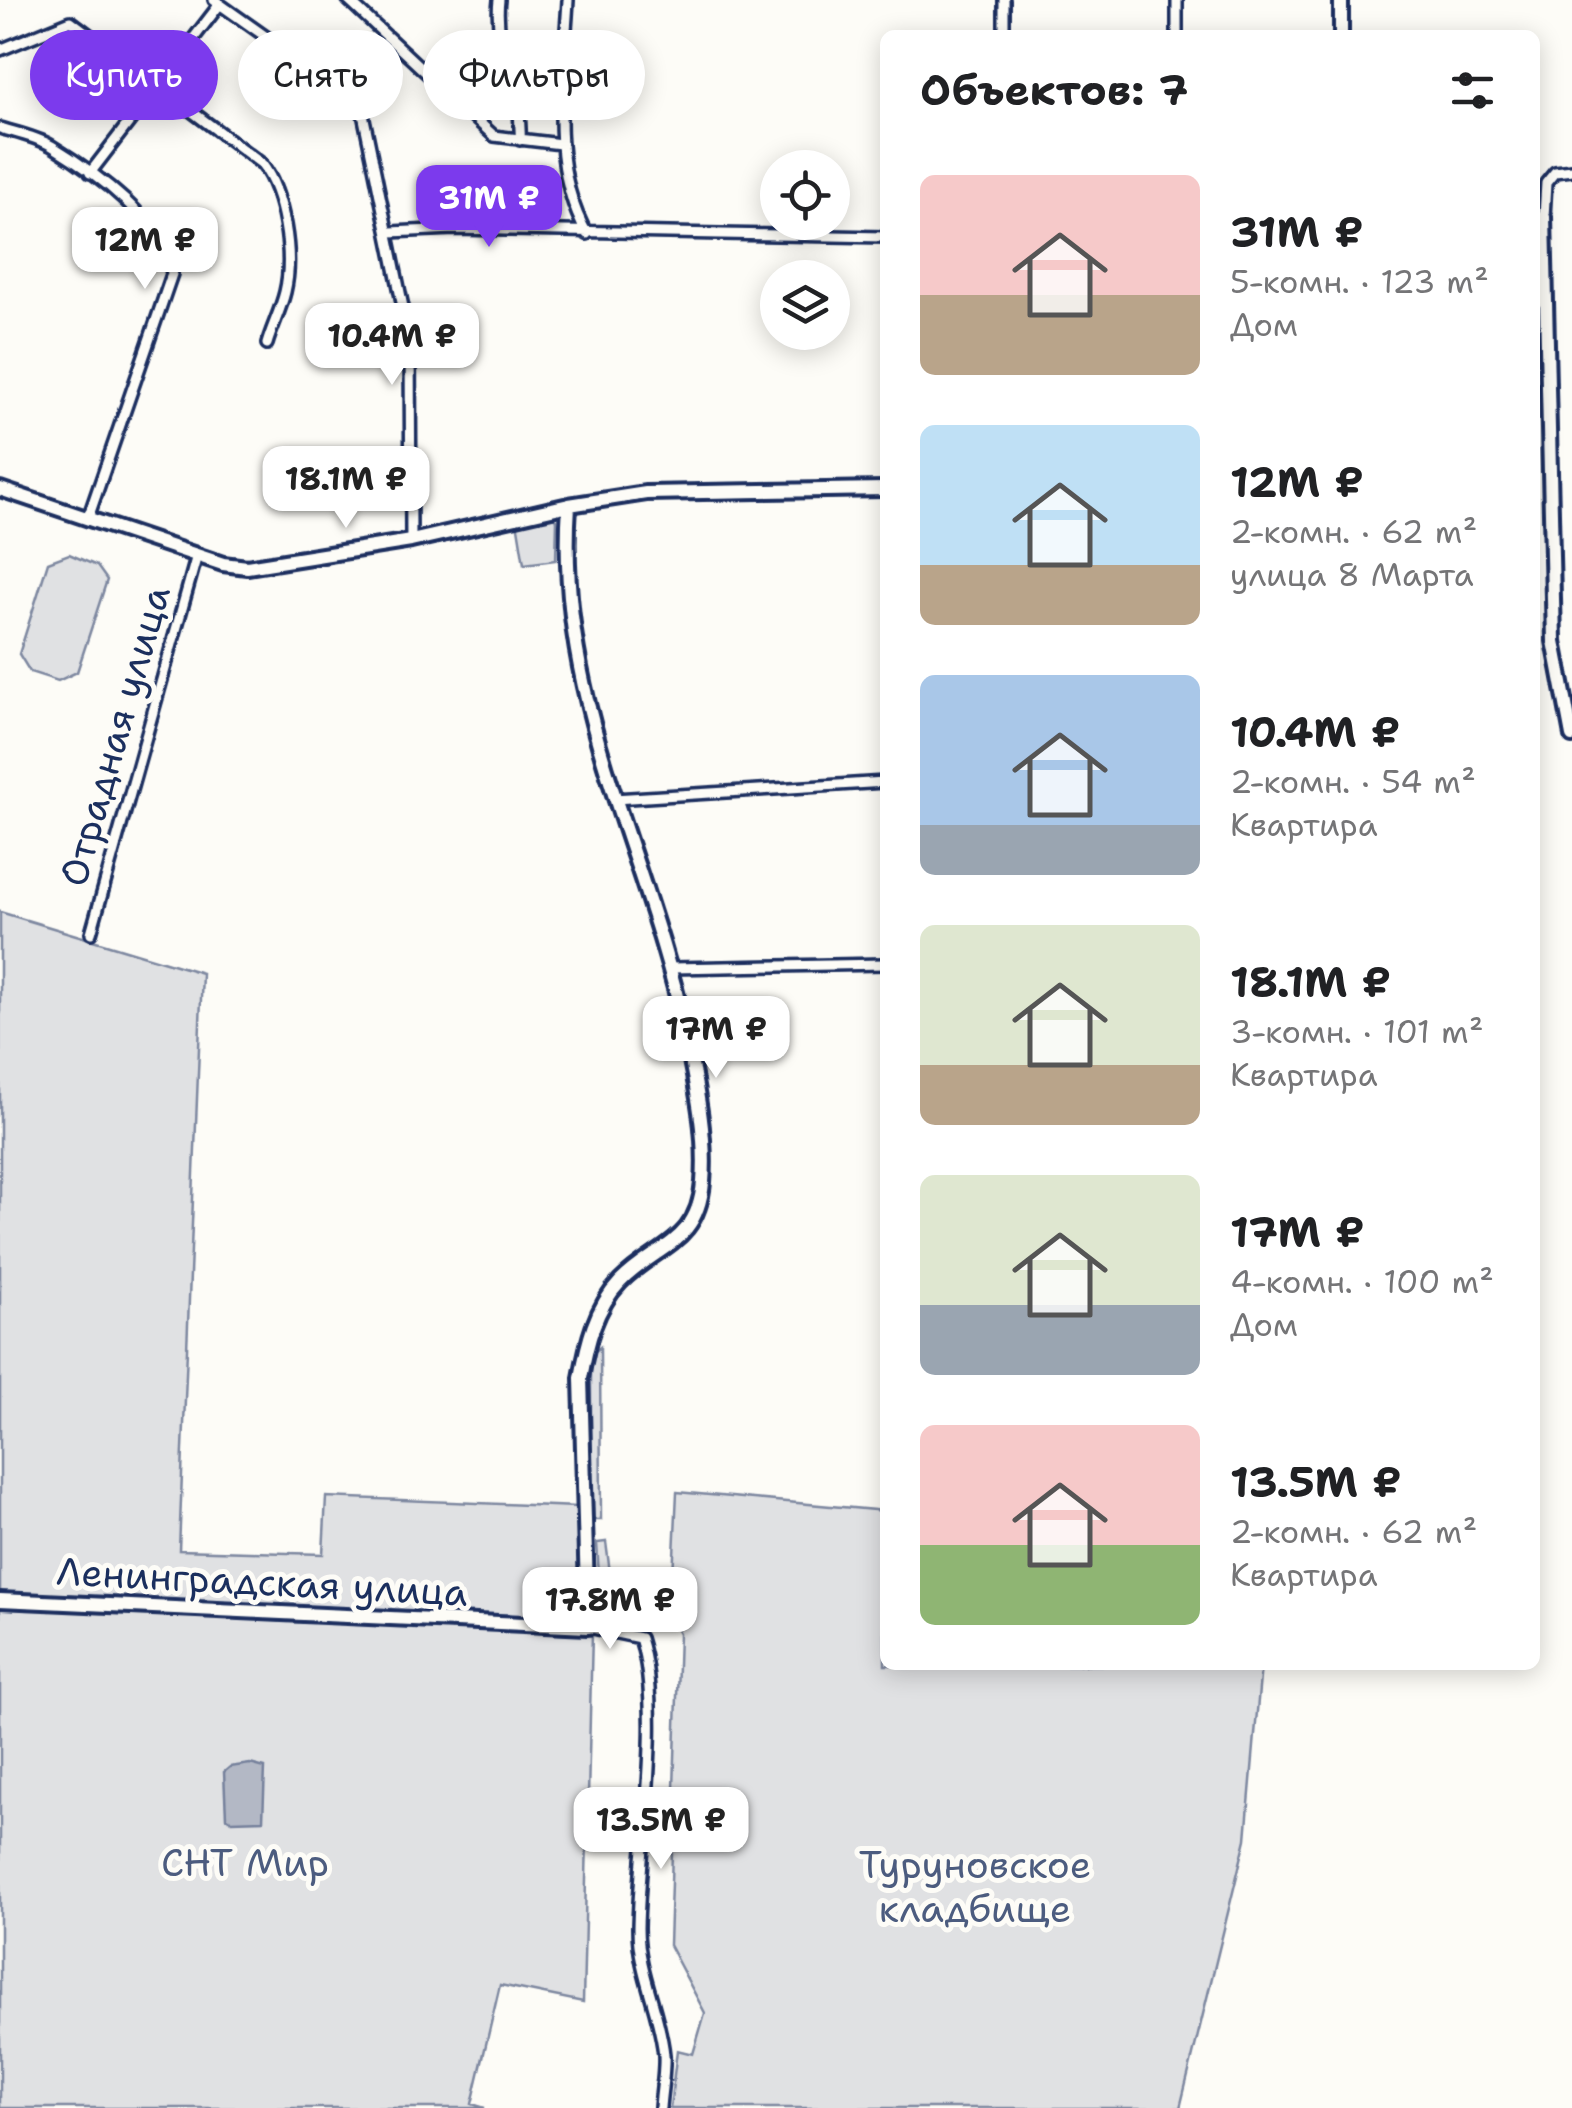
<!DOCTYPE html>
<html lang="ru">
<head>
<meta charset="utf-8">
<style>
	:root { --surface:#fff; --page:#f2f2f2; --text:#202124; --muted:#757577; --accent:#7c3aed }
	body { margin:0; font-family:"Shantell Sans",sans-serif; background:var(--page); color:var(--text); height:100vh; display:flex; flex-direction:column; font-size:38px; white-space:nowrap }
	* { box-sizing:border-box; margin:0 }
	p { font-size:32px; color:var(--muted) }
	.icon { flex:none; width:55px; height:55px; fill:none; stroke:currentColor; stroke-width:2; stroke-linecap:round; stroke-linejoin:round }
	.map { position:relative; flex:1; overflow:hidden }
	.drawer { position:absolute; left:880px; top:30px; width:660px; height:1640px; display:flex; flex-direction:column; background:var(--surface); border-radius:15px; box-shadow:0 5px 25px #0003 }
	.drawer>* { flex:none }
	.top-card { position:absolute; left:30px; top:30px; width:700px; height:90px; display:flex; gap:20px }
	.fabs { position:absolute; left:760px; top:150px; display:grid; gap:20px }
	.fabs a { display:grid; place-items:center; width:90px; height:90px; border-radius:50%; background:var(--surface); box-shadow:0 5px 25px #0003; font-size:50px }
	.price { position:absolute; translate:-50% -85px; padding:0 22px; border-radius:20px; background:#fff; color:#222; font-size:32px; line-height:65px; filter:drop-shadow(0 2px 5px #0008) }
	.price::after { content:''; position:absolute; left:50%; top:60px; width:30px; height:22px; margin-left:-15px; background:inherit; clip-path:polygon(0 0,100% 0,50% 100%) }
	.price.active { background:var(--accent); color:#fff }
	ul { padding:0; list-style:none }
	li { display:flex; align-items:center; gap:30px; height:250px; padding:0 40px }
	li span { display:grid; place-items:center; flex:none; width:280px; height:200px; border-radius:15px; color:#555 }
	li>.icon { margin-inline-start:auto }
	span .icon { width:120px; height:120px; fill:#fffc; stroke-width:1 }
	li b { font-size:42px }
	h2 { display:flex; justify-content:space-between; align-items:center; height:120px; padding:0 40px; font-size:42px }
	.tag { padding:0 35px; border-radius:45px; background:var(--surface); box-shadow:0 5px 25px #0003; font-size:35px; line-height:90px }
	.tag.active { background:var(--accent); color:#fff }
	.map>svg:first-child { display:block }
</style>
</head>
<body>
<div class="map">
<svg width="1572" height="2108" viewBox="0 0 1572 2108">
	<rect width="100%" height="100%" fill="#fdfcf7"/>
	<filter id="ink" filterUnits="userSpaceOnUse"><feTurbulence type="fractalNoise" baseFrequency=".01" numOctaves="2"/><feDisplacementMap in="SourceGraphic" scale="20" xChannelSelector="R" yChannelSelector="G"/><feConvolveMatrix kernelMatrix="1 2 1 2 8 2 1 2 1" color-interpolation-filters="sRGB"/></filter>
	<g filter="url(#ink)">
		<path fill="#e0e1e3" stroke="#7e88a0" stroke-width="2.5" d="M550 514 557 520 556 560 524 564 517 521Z
			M69 554 97 566 107 580 77 672 58 681 30 672 19 654 48 562Z
			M0 912 202 973 179 1550 323 1554 326 1497 577 1507 581 1613 572 1623 0 1595Z
			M600 1347 601 1520H591V1355Z
			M677 1492 885 1511V1665H1261L1246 1839 1180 2108H670L677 2050 693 2054 705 2013 669 1945 679 1634 671 1619Z
			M606 1542 612 1588 622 1613 617 1620 606 1621 601 1609 597 1543Z
			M0 1608 592 1633 583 2002 500 1985 472 2104 485 2108H0Z"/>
		<path fill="#b3b8c5" stroke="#76819c" stroke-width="2.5" d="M250 1764 265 1768 263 1820 232 1821 226 1817 224 1772 230 1767Z"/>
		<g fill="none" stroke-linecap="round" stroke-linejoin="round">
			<defs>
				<path id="street" d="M214 0 361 104 410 341 411 541
					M348 0 494 136 561 144
					M499 0C493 49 523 87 520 140
					M568 0C564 79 547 163 587 234
					M1004 0V35
					M1177 0V35
					M0 50 71 21 262 164C284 193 294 255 285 292 281 309 272 327 267 344
					M0 128C17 133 37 137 52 146 93 171 167 224 172 274L88 518
					M90 173 220 4
					M1544 217 1546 183 1555 172 1572 170
					M391 232 454 229 885 237
					M614 799 885 782
					M91 933 197 555
					M672 968 885 964
					M588 1627 640 1638C664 1713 639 1846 638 1928 638 1972 660 2012 664 2055 665 2072 661 2091 660 2108"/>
				<path id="secondary" d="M1341 0V35
					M1535 218 1544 217 1554 641 1572 736
					M0 489 223 564 247 567 411 541 569 505 646 493 885 489
					M0 1600 588 1627 581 1378C587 1344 595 1308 620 1282 656 1245 698 1244 703 1182 707 1136 696 1085 687 1040 649 853 555 704 569 505"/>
			</defs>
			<use href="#street" stroke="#1b2f5e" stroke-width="16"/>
			<use href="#secondary" stroke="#1b2f5e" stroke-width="20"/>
			<use href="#street" stroke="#fdfcf7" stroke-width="9"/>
			<use href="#secondary" stroke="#fdfcf7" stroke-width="12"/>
		</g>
	</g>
	<g text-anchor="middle" stroke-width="10" stroke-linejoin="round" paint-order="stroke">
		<g font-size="38" fill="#1b2f5e" stroke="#fdfcf7">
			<text transform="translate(115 736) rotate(-74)" y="13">Отрадная улица</text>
			<text transform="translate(262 1582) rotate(3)" y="13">Ленинградская улица</text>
		</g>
		<g font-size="38" fill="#4c5c7f" stroke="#fdfcf7">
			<text x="245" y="1876">СНТ Мир</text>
			<text x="975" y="1878">Туруновское<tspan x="975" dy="44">кладбище</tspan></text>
		</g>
	</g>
</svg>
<div class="fabs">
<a><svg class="icon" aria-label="locate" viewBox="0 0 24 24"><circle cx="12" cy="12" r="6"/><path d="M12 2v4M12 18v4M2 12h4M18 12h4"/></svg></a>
<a><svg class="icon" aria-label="layers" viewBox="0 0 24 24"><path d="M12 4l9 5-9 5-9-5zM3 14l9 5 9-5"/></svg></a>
</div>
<b class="price active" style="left:489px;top:250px">31M ₽</b>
<b class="price" style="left:145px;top:292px">12M ₽</b>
<b class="price" style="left:392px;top:388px">10.4M ₽</b>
<b class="price" style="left:346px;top:531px">18.1M ₽</b>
<b class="price" style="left:716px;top:1081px">17M ₽</b>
<b class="price" style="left:610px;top:1652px">17.8M ₽</b>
<b class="price" style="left:661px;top:1872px">13.5M ₽</b>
<div class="top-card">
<a class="tag active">Купить</a>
<a class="tag">Снять</a>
<a class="tag">Фильтры</a>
</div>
<section class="drawer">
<h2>Объектов: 7<svg class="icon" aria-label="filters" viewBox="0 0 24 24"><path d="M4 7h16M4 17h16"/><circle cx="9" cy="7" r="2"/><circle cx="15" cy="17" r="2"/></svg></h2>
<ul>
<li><span style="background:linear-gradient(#f6c9c9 60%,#b9a48a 0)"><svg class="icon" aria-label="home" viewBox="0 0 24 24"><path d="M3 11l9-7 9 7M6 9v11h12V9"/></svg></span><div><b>31M ₽</b><p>5-комн. · 123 m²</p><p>Дом</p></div></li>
<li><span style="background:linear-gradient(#bfe0f5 70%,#b9a48a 0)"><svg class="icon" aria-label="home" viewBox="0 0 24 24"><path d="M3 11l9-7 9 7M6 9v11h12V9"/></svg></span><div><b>12M ₽</b><p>2-комн. · 62 m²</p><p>улица 8 Марта</p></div></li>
<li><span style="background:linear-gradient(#a9c7e8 75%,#9aa5b1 0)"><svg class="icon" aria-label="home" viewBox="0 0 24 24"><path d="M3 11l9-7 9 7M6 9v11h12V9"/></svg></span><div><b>10.4M ₽</b><p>2-комн. · 54 m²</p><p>Квартира</p></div></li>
<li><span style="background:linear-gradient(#dfe7d0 70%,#b9a48a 0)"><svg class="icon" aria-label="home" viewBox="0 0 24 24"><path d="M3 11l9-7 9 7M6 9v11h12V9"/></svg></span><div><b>18.1M ₽</b><p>3-комн. · 101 m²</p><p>Квартира</p></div></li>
<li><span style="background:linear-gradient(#dfe7d0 65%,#9aa5b1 0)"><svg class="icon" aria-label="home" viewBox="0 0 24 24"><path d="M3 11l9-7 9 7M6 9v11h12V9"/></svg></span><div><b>17M ₽</b><p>4-комн. · 100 m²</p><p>Дом</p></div></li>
<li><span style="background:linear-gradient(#f6c9c9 60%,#8fb573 0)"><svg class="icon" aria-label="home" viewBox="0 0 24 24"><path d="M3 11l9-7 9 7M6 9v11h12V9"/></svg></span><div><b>13.5M ₽</b><p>2-комн. · 62 m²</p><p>Квартира</p></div></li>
</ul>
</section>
</div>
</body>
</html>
